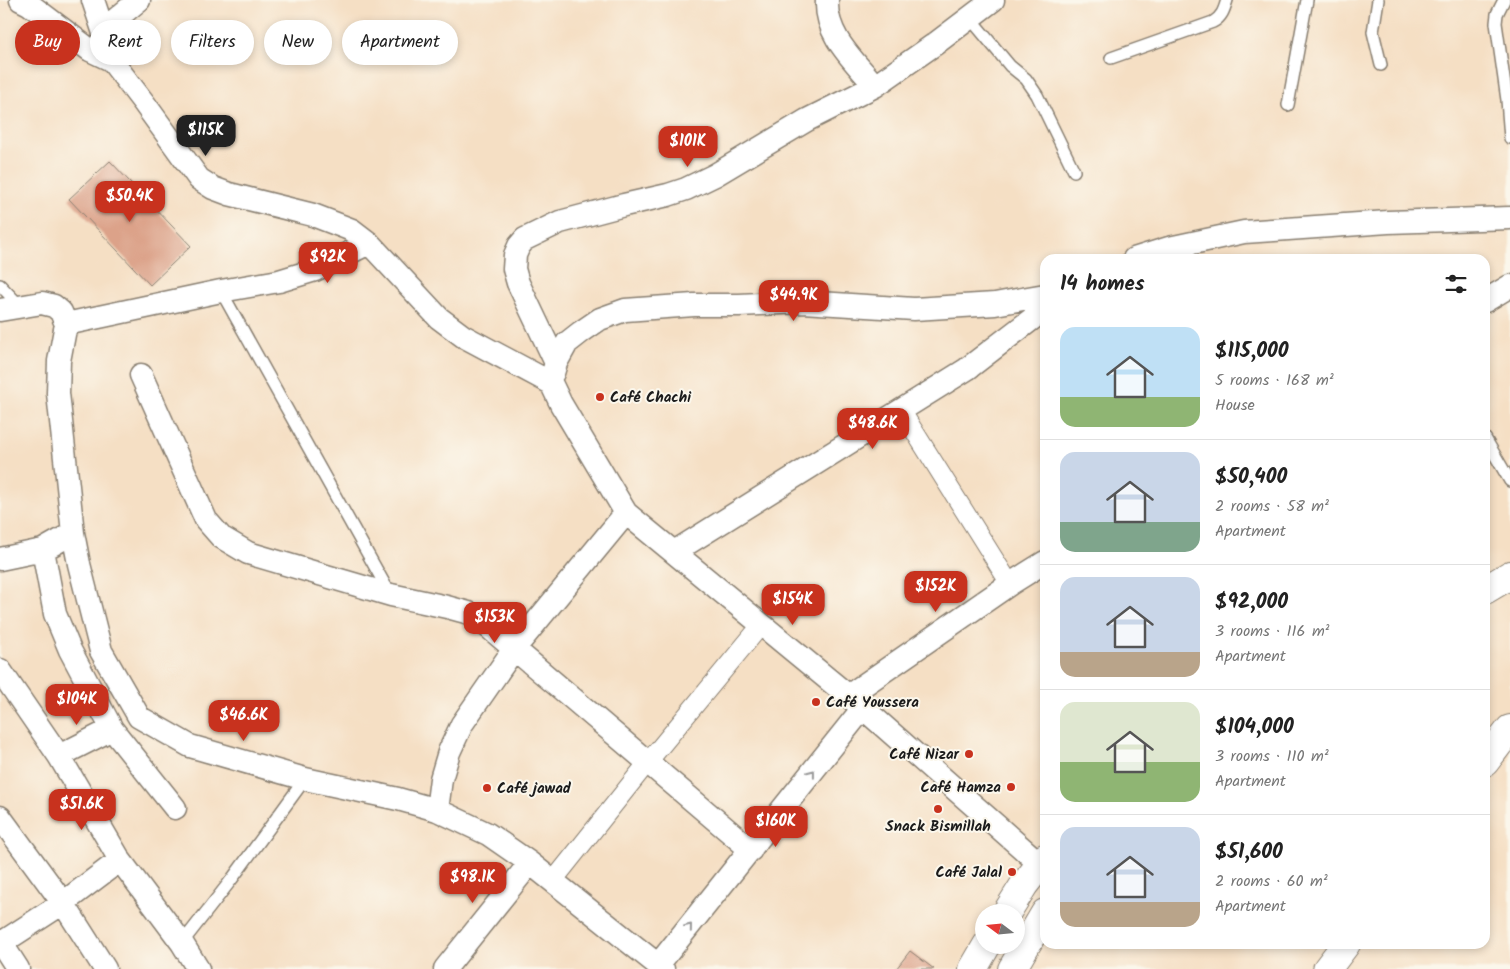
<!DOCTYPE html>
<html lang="en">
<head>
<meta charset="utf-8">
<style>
	:root { --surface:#fff; --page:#f2f2f2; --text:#222; --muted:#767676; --line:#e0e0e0; --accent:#c8321e }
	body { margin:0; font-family:Kalam,sans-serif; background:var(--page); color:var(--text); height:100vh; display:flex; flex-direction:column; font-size:19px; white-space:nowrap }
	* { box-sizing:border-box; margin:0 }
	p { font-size:16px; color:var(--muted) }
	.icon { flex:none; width:28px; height:28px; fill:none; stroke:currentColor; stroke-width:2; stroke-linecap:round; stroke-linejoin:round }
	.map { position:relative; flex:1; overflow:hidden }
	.panel { position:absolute; left:1040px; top:254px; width:450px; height:695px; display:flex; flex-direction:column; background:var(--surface); border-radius:15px; box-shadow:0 2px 8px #0003 }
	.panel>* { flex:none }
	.top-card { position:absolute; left:15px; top:20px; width:475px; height:45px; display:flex; gap:10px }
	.needle { width:32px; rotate:286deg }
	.tools { position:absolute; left:975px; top:904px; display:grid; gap:10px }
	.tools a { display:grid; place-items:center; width:50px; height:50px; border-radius:50%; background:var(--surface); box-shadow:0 2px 8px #0003; font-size:25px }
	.price { position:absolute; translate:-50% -42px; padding:0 11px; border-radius:10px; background:var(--accent); color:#fff; font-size:16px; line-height:32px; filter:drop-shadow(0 1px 2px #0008) }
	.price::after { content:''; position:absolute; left:50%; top:30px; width:15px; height:11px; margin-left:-8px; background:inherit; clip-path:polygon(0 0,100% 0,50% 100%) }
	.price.selected { background:#222; color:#fff }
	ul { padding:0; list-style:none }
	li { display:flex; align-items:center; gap:15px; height:125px; padding:0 20px }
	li+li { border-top:1px solid var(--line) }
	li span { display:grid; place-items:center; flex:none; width:140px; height:100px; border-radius:15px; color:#555 }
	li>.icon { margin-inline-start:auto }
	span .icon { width:60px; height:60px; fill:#fffc; stroke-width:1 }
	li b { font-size:21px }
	h2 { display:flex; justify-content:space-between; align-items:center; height:60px; padding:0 20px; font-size:21px }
	.chip { padding:0 18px; border-radius:22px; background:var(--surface); box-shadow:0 2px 8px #0003; font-size:18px; line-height:45px }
	.chip.selected { background:var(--accent); color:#fff }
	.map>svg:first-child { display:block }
</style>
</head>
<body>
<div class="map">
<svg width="1510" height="969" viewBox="0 0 1510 969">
	<rect width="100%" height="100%" fill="#fbf7ec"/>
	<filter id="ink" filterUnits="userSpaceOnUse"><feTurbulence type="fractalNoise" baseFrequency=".02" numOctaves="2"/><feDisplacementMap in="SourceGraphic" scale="10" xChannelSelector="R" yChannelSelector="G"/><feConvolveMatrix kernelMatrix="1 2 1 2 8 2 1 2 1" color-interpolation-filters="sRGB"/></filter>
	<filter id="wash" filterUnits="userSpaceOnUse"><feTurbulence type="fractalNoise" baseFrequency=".0096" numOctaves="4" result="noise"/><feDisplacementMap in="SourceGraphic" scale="20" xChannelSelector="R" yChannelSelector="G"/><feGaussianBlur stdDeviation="1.12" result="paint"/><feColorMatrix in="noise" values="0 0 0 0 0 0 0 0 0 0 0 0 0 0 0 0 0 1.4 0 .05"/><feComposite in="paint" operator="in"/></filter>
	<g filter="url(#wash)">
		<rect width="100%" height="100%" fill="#f5dfc4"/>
		<g id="blocks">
			<path fill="#dca289" d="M110 161 191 246 150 285 69 199Z
				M910 951 934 969H896Z"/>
		</g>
	</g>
	<g filter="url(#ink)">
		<use href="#blocks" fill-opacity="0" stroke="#887e70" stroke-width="1"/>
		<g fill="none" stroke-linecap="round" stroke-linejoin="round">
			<defs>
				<path id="service" d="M1378 0 1373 32 1381 65
					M1504 0 1497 14 1496 23 1507 100 1510 138
					M970 18 1010 66 1026 79 1037 95 1074 171
					M1111 58 1213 22C1222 17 1224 10 1227 0
					M1288 105 1307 0
					M0 285 21 307
					M221 291 389 592
					M1485 438 1510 481
					M182 943 232 879 305 779"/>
				<path id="pedestrian" d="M901 410 1010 584
					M553 881 648 762 762 624"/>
				<path id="minor" d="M21 0 29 4 90 50 111 60
					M93 0 103 30 111 60 144 103 199 179 213 188 229 194 313 215 352 230 369 243
					M827 0C825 36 854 60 875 86
					M103 30 139 0
					M1134 259 1169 248 1244 232 1388 222 1510 218
					M1485 301 1510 286
					M0 310 42 303 54 306 61 312 66 324 59 361 58 393 73 533 79 564 101 651 139 717 190 746 305 779 398 799 437 810 488 834 530 863 663 969
					M66 324 221 291 279 281 315 270 369 243 439 318 463 336 551 383 561 404 626 513 863 708 1040 864
					M556 363 518 283 514 269 515 255 519 246 525 239 560 222 624 205 668 195 686 189 715 175 807 120 875 86 935 44 993 0
					M553 373 556 363 567 343 581 332 600 319 625 310 694 305H739L803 302 914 309 995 304 1045 295
					M141 375 206 520 221 537 248 553 391 595 447 607 469 613 485 624 751 850
					M43 550 55 614 70 650 112 729 175 808
					M674 552 967 369 1045 309
					M0 559 43 550 73 533
					M0 670 59 756 120 860 182 943 198 969
					M848 696 1010 584 1045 562
					M59 756 112 729
					M437 810 441 779 449 752 462 724 514 649 626 513
					M0 817 63 903 105 969
					M0 941 18 969
					M0 944 63 903 120 860
					M658 965 863 708
					M445 969 530 863"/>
				<path id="secondary" d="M1485 590 1510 575
					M1485 762 1510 729
					M1007 912 1024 885 1045 858
					M973 969 987 945
					M1012 969 1045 913
					M1327 969 1346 944"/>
			</defs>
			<use href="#service" stroke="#887e70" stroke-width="14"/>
			<use href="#pedestrian" stroke="#887e70" stroke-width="20"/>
			<use href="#minor" stroke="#887e70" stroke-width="25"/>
			<use href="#secondary" stroke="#887e70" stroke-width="30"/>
			<use href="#service" stroke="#fff" stroke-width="11"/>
			<use href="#pedestrian" stroke="#fff" stroke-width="18"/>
			<use href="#minor" stroke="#fff" stroke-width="22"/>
			<use href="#secondary" stroke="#fff" stroke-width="28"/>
		</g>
		<defs><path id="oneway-chevron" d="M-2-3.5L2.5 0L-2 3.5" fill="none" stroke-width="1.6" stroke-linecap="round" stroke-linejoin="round" transform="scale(1.25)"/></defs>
		<g stroke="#999">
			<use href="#oneway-chevron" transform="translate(812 773) rotate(-52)"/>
			<use href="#oneway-chevron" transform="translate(689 927) rotate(-51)"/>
		</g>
	</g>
	<g fill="#c8321e" stroke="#fbf7ec" stroke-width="2">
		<circle cx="600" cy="397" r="5"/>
		<circle cx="816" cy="702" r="5"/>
		<circle cx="969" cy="754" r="5"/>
		<circle cx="1011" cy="787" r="5"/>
		<circle cx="487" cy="788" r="5"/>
		<circle cx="938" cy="809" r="5"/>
		<circle cx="1012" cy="872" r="5"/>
	</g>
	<g text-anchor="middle" stroke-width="4" stroke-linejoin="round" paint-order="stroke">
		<g font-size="15" font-weight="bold" fill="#1c1c1c" stroke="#fbf7ec" text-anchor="start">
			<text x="610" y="402">Café Chachi</text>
			<text x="826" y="707">Café Youssera</text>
			<text x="959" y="759" text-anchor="end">Café Nizar</text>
			<text x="1001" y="792" text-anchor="end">Café Hamza</text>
			<text x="497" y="793">Café jawad</text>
			<text x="938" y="831" text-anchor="middle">Snack Bismillah</text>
			<text x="1002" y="877" text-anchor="end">Café Jalal</text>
		</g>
	</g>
</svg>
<div class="tools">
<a><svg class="needle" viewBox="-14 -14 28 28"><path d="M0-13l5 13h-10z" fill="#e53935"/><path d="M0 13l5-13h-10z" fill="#767676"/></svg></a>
</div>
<b class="price selected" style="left:206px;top:157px">$115K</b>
<b class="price" style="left:688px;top:168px">$101K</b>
<b class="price" style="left:130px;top:223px">$50.4K</b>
<b class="price" style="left:328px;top:284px">$92K</b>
<b class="price" style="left:794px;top:322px">$44.9K</b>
<b class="price" style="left:873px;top:450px">$48.6K</b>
<b class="price" style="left:936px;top:613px">$152K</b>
<b class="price" style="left:793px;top:626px">$154K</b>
<b class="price" style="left:495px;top:644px">$153K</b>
<b class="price" style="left:77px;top:726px">$104K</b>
<b class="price" style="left:244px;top:742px">$46.6K</b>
<b class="price" style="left:82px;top:831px">$51.6K</b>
<b class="price" style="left:776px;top:848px">$160K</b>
<b class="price" style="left:473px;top:904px">$98.1K</b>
<div class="top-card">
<a class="chip selected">Buy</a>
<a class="chip">Rent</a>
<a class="chip">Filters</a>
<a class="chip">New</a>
<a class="chip">Apartment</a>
</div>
<section class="panel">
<h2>14 homes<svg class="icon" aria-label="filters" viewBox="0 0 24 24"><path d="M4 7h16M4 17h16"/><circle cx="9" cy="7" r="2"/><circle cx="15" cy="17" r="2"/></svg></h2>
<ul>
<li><span style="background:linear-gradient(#bfe0f5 70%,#8fb573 0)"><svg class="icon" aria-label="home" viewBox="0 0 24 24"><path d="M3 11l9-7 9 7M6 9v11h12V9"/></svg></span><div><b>$115,000</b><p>5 rooms · 168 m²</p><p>House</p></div></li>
<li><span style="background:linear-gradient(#c9d6e8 70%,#7fa58c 0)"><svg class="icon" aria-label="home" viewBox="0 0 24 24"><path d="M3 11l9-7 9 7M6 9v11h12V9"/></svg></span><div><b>$50,400</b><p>2 rooms · 58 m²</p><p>Apartment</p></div></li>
<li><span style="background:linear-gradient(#c9d6e8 75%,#b9a48a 0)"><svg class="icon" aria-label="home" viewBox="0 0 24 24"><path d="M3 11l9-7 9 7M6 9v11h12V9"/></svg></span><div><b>$92,000</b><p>3 rooms · 116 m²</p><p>Apartment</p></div></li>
<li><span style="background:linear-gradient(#dfe7d0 60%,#8fb573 0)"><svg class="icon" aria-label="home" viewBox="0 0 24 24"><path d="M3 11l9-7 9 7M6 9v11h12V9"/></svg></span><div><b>$104,000</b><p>3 rooms · 110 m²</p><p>Apartment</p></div></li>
<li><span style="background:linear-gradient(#c9d6e8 75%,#b9a48a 0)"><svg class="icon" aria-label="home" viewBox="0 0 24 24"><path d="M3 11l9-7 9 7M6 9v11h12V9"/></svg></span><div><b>$51,600</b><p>2 rooms · 60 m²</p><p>Apartment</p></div></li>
</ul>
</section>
</div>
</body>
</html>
